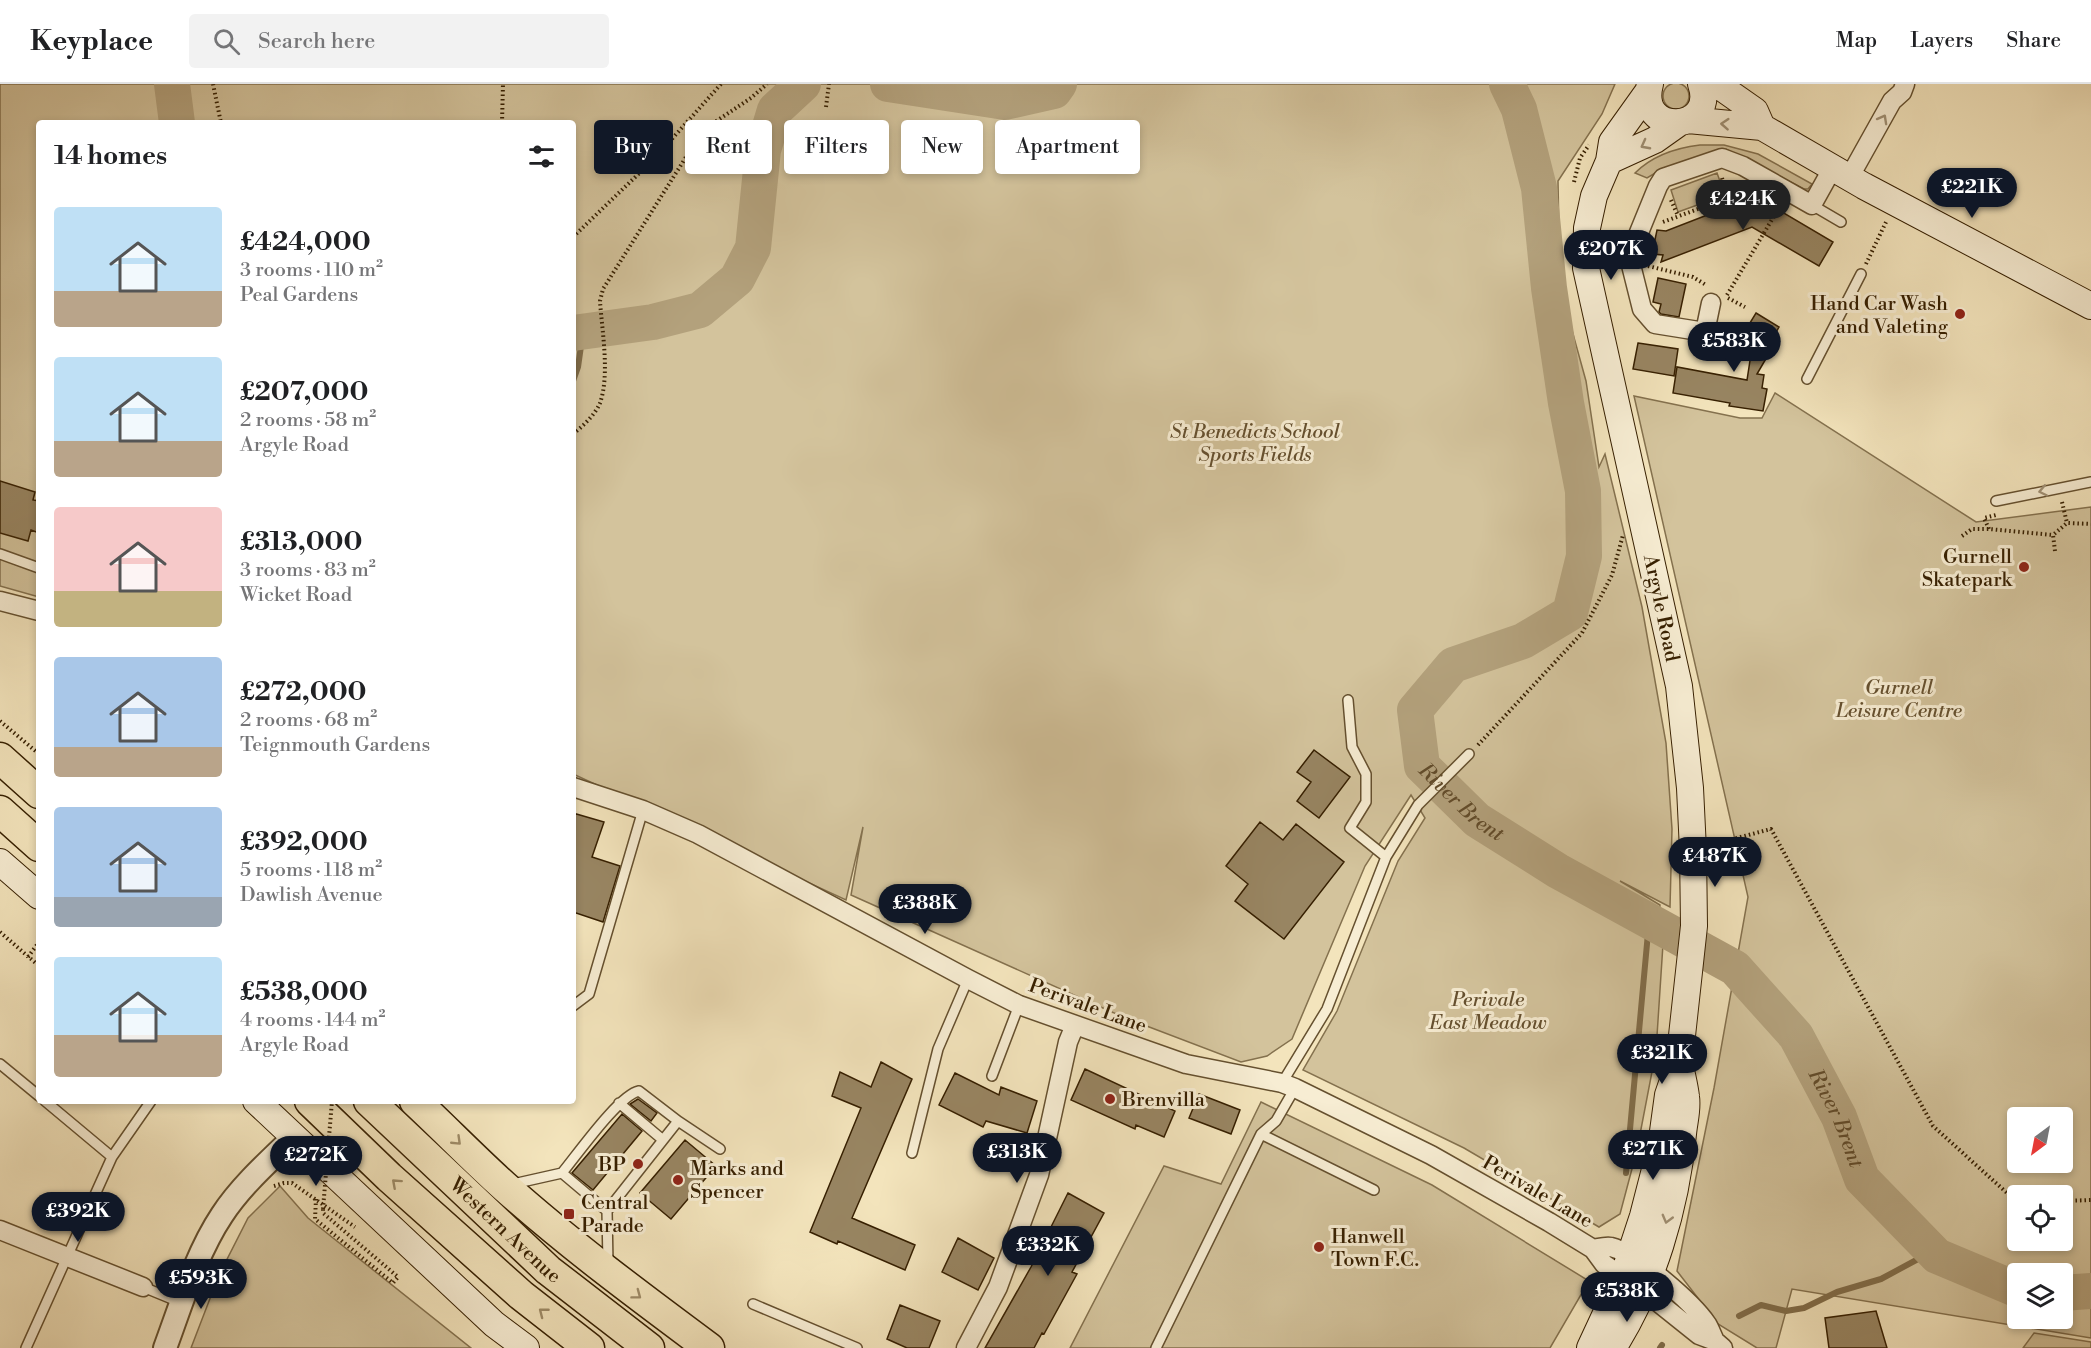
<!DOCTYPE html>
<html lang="en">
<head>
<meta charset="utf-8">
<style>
	:root { --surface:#fff; --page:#f2f2f2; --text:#202124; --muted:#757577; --line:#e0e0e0; --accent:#111827 }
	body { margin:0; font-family:"Libre Bodoni",serif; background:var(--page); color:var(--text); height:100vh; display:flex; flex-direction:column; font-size:22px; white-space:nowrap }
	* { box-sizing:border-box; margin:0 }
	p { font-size:20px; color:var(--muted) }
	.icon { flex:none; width:33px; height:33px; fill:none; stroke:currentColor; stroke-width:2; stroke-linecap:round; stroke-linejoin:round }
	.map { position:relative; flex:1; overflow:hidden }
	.sheet { position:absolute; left:36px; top:36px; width:540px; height:984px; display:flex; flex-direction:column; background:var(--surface); border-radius:6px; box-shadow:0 3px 9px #0003 }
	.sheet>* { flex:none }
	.hud { position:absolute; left:594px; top:36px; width:570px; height:54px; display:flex; gap:12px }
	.needle { width:39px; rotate:212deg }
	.buttons { position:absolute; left:2007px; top:1023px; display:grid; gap:12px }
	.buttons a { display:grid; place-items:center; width:66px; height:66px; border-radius:6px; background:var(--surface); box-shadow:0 3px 9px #0003; font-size:30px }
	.price { position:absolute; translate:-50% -51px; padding:0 14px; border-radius:21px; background:var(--accent); color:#fff; font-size:20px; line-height:39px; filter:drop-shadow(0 2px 3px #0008) }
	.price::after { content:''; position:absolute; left:50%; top:36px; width:18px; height:14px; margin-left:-9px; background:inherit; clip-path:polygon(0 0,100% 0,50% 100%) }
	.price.selected { background:#222; color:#fff }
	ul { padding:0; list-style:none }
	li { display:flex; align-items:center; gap:18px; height:150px; padding:0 18px }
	li span { display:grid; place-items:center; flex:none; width:168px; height:120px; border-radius:6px; color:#555 }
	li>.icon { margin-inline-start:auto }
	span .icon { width:72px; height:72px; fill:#fffc; stroke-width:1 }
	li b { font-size:26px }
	h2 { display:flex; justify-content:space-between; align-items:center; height:72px; padding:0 18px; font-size:26px }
	.chip { padding:0 21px; border-radius:6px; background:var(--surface); box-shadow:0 3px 9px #0003; font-size:21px; line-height:54px }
	.chip.selected { background:var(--accent); color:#fff }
	header { display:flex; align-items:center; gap:36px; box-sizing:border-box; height:84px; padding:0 30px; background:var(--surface); border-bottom:2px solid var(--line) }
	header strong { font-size:28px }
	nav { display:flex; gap:33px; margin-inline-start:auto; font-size:21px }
	.search { width:420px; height:54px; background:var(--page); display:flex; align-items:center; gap:15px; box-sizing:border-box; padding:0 21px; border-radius:6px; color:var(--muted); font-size:22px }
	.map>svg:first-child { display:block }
</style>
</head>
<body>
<header>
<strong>Keyplace</strong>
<div class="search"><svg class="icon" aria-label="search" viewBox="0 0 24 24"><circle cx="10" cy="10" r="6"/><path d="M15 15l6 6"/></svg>Search here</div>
<nav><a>Map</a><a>Layers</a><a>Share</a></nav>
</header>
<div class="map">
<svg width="2091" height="1264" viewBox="0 0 2091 1264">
	<rect width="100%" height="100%" fill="#f3e4bc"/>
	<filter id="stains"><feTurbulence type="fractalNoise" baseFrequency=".00333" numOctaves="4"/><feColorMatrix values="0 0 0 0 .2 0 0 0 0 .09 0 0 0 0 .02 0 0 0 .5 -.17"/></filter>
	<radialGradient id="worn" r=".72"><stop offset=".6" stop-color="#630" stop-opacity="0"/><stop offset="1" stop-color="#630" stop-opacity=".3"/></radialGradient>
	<path fill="#d3c39c" stroke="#84714e" stroke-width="1.5" fill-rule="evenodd" d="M1663 12a13 13 0 1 1 26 0a13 13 0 1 1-26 0Z
		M0 0H1615L1602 30 1558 97 1560 203 1586 297 1599 383 1605 370 1642 523 1666 659 1672 745 1670 823 1620 797 1660 821 1657 857 1663 860 1656 967 1637 1066 1620 1130 1599 1143 1464 1064 1303 986 1337 927 1398 777 1425 734 1411 711 1365 782 1292 955 1267 972 1241 978 1123 933 851 811 863 743 846 816 573 690V39H39V513L0 502Z
		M1700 61H1724L1758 70 1812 100 1808 105H1804L1726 65 1657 88 1647 94 1635 89C1653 71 1675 64 1700 61Z
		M1717 89 1725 111 1678 128 1671 106Z
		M1775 309 1976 438 2091 423V1254L1792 1205 1776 1264H1757L1718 1240 1677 1187 1714 1004 1748 813 1634 312 1740 334H1762ZM2018 1034H2062V1078H2018ZM2018 1112H2062V1156H2018ZM2018 1190H2062V1234H2018Z
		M1261 1018 1432 1101 1589 1197 1550 1264H1070L1164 1082 1221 1100Z
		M280 1102 308 1134 471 1264H191L219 1191 248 1134Z
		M2034 1249 2091 1258V1264H2023Z"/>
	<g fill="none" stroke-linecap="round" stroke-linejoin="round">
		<path stroke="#816d4a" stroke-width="6" d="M573 297 578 283 583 248
			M1626 1089 1649 838
			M1739 1232 1761 1221 1786 1227 1804 1224 1837 1208 1881 1195 1933 1167
			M1660 1264 1662 1261"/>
		<g stroke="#b3a17c" stroke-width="36">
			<path d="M172 0 177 39"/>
			<path d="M888 0 1005 18 1054 7 1059 0"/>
			<path id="s1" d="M1507 0 1519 25 1539 104 1549 204 1566 319 1583 407 1584 472 1570 529 1523 557 1453 581 1415 626 1422 682 1477 736 1558 787 1735 884 1796 952 1839 1033 1862 1095 1937 1172 2018 1206"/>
			<path d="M573 249 653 238 700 226 737 195 753 164 763 66 775 26 803 0"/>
			<path d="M2062 1209 2091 1207"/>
		</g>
	</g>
	<path fill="#988562" stroke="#361f00" stroke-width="1.5" d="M1755 109 1772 122 1833 158 1819 182 1752 143 1661 178 1663 171 1652 170 1657 146 1666 147 1751 114Z
		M1658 194 1686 200 1679 233 1661 230 1659 228 1661 220 1653 218Z
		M1756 229 1779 243 1767 264 1771 266 1757 290 1764 291 1762 304 1767 305 1763 327 1729 322 1730 319 1673 309 1677 283 1747 296 1751 270 1741 265 1747 255 1742 252Z
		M1638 259 1678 265 1674 292 1633 285Z
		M0 397 35 408 33 416 39 417V449L31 446 28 457 0 449Z
		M1314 666 1350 693 1319 734 1297 717 1311 698 1297 688Z
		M573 729 604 738 592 773 620 782 603 838 573 828Z
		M1260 738 1283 756 1296 740 1344 778 1284 855 1235 817 1248 800 1226 782Z
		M881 978 912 995 852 1134 915 1161 905 1186 838 1157 837 1160 810 1148 861 1024 832 1012 840 988 871 1003Z
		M1085 985 1175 1027 1164 1053 1136 1041 1135 1045 1071 1016Z
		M955 989 999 1011 1001 1003 1037 1017 1027 1049 986 1037 983 1043 939 1021Z
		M1199 1010 1240 1026 1231 1050 1189 1034Z
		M638 1015 657 1029 651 1037 630 1020Z
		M622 1030 642 1047 593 1106 572 1089Z
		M685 1056 716 1082 671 1135 640 1109Z
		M1068 1109 1104 1129 1072 1188 1077 1190 1044 1250 1042 1249 1034 1264H985L1031 1183Z
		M958 1154 994 1174 978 1206 942 1188Z
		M900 1221 940 1237 929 1264H907L887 1255Z
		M1876 1227 1887 1264H1829L1825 1234Z"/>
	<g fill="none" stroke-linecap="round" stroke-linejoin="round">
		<defs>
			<path id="service" d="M1812 121 1841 138
				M1807 295 1861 190
				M1996 417 2091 398
				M0 470 39 484
				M1348 616 1352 663 1366 690V718L1350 744 1386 773
				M573 922 589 910 643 726
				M0 980 39 1012
				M992 992 1019 921
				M1282 999 1327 925 1386 773 1418 721 1469 670
				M678 1037 720 1065
				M1261 1050 1374 1106
				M912 1069 938 965 968 895
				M112 1073 151 1017
				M562 1089C577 1071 619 1011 639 1007L678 1037 663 1056
				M513 1100 562 1089 607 1127 608 1180
				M607 1127 663 1056 619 1019
				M143 1203 182 1219
				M753 1220 857 1264
				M26 1264 112 1073 45 1017
				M1156 1264 1261 1050 1276 1037 1295 1004"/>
			<path id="minor" d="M1849 94 1892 17 1902 8 1905 0
				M1711 219 1705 248 1655 240 1642 225 1629 173 1658 102 1663 94 1722 74 1743 82 1812 121 1832 85
				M0 517 39 527
				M573 703 643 726 698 750 968 895 1019 921 1186 980 1282 999 1295 1004 1431 1071 1549 1138 1593 1165 1604 1180 1644 1207 1699 1251 1715 1257 1723 1264
				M0 1146 143 1203
				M1593 1165C1599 1164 1605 1162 1611 1163 1636 1169 1693 1219 1707 1240 1710 1245 1712 1251 1715 1257
				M966 1264 998 1203 1039 1091 1068 958 1075 941"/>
			<path id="tertiary" d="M165 1264C181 1221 196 1170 222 1131 241 1102 269 1077 294 1053"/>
			<path id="secondary" d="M1650 0C1636 53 1718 49 1701 0
				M1712 0 1718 1 1755 27 1762 43
				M1688 36 1762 43 1864 102 2091 222
				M1609 77 1655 56 1679 39
				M0 778 39 812
				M256 1017 494 1240 526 1264
				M1590 1264 1623 1193 1643 1132 1661 1062 1668 1011 1679 979 1694 842 1693 766 1690 704 1679 602 1586 184 1587 144 1594 112 1609 77 1612 58 1647 9
				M1613 1264C1653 1201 1676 1124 1683 1050 1684 1038 1688 1025 1686 1013 1685 1003 1682 992 1680 981"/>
			<g id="trunk">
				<path d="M0 674 39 709"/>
				<path d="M0 727 39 762"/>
				<path d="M310 1017 389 1093 521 1211 589 1264"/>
				<path id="s2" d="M369 1017 548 1186 649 1264"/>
				<path d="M415 1017C445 1045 474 1075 504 1102 569 1160 639 1212 709 1264"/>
			</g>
		</defs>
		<use href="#service" stroke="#65502f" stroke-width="12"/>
		<use href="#minor" stroke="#65502f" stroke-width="21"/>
		<use href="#tertiary" stroke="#65502f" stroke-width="26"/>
		<use href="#secondary" stroke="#361f00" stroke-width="28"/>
		<use href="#trunk" stroke="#361f00" stroke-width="33"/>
		<path stroke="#361f00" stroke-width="4" stroke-dasharray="1.5 3" stroke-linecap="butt" d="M213 0 221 39
			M826 23 829 0
			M502 39 503 0
			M1722 94 1728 114
			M1574 98 1580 74 1589 61
			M1671 116 1678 132
			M1663 138 1749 106
			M573 153 654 75 721 0
			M1866 180 1886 138
			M1648 182 1693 193 1706 201
			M1727 211 1780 122
			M1728 214 1745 223
			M573 350C583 342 595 331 600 319 610 291 602 247 600 217L603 205 703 46 751 14 767 0
			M2062 418 2067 439
			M1989 445 1984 434 1996 431
			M1962 452 1972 445H1989L2053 451
			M2055 467 2053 451 2067 439 2091 440
			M0 637 39 670
			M1478 661 1582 549 1612 491 1623 451
			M1714 760 1771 745 1933 1042 2018 1119
			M0 848 39 882
			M28 873 39 858
			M274 1102 284 1099H292L355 1143
			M316 1115 315 1135 393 1199 398 1193 323 1129V1125
			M2062 1117 2091 1116"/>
		<use href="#service" stroke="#f7edd3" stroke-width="9"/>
		<use href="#minor" stroke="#f7edd3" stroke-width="18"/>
		<use href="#tertiary" stroke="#f7edd3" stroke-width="22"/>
		<use href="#secondary" stroke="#f7edd3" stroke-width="26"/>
		<use href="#trunk" stroke="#f3e4bc" stroke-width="30"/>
		<path stroke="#361f00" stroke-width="4" stroke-dasharray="1.5 3" stroke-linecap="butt" d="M323 1125 332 1017"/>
	</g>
	<defs><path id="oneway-chevron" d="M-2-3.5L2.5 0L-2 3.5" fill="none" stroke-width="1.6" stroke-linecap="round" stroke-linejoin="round" transform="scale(1.5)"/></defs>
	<g stroke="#a09074">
		<use href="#oneway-chevron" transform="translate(1883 35) rotate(-61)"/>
		<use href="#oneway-chevron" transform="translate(1725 40) rotate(-176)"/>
		<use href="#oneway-chevron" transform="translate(1645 61) rotate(152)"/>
		<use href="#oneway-chevron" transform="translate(2043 407) rotate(168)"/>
		<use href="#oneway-chevron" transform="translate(1667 1135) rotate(105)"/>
	</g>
	<g stroke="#9e8b67">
		<use href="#oneway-chevron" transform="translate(457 1057) rotate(44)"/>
		<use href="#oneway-chevron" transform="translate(396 1099) rotate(-138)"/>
		<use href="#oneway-chevron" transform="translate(637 1211) rotate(37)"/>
		<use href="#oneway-chevron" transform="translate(543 1228) rotate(-142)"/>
	</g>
	<g fill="#8f2418" stroke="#f7edd3" stroke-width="2">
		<circle cx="1960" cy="230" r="6"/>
		<circle cx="2024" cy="483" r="6"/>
		<circle cx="1110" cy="1015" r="6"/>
		<circle cx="638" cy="1080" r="6"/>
		<circle cx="678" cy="1096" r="6"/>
		<rect x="563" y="1124" width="12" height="12" rx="3"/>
		<circle cx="1319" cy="1163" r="6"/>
	</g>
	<g text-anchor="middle" stroke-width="6" stroke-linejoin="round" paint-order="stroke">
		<g font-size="20" fill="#361f00" stroke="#f7edd3" text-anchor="start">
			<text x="1948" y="226" text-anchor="end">Hand Car Wash<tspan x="1948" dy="23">and Valeting</tspan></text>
			<text x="2012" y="479" text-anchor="end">Gurnell<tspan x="2012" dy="23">Skatepark</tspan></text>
			<text x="1122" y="1022">Brenvilla</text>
			<text x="626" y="1087" text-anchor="end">BP</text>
			<text x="690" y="1091">Marks and<tspan x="690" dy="23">Spencer</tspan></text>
			<text x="581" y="1125">Central<tspan x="581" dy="23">Parade</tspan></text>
			<text x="1331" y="1159">Hanwell<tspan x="1331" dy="23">Town F.C.</tspan></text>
		</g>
		<g font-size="20" font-style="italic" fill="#65502f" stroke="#f7edd3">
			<text x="1255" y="354">St Benedicts School<tspan x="1255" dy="23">Sports Fields</tspan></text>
			<text x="1899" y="610">Gurnell<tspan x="1899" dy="23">Leisure Centre</tspan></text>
			<text x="1488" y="922">Perivale<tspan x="1488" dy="23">East Meadow</tspan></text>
		</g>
		<g font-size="20" fill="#361f00" stroke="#f7edd3">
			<text transform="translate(1662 524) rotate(78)" y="7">Argyle Road</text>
			<text transform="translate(1088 921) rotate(20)" y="7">Perivale Lane</text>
			<text transform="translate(1538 1107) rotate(30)" y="7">Perivale Lane</text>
			<text dy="7" stroke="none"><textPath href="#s2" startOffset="188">Western Avenue</textPath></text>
		</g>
		<g font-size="21" font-style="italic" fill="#624c2b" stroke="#f7edd3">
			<text dy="7" stroke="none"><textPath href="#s1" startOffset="837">River Brent</textPath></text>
			<text dy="7" stroke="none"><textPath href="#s1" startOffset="1341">River Brent</textPath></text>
		</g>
	</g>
	<rect width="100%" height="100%" filter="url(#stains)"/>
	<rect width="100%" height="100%" fill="url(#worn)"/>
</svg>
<div class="buttons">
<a><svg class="needle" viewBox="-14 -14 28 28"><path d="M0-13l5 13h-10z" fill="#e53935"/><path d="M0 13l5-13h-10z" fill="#757577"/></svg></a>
<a><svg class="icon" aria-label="locate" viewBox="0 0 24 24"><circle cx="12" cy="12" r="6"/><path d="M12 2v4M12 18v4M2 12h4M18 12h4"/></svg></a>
<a><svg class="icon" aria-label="layers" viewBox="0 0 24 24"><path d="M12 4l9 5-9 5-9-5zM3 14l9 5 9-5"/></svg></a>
</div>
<b class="price" style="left:1972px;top:135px">£221K</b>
<b class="price selected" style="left:1743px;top:147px">£424K</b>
<b class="price" style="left:1611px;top:197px">£207K</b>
<b class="price" style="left:1734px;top:289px">£583K</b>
<b class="price" style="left:1715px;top:804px">£487K</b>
<b class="price" style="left:925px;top:851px">£388K</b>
<b class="price" style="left:1662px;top:1001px">£321K</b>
<b class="price" style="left:1653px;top:1097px">£271K</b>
<b class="price" style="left:1017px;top:1100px">£313K</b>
<b class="price" style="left:316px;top:1103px">£272K</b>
<b class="price" style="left:78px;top:1159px">£392K</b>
<b class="price" style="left:1048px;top:1193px">£332K</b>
<b class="price" style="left:201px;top:1226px">£593K</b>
<b class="price" style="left:1627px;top:1239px">£538K</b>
<div class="hud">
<a class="chip selected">Buy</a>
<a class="chip">Rent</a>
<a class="chip">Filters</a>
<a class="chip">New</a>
<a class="chip">Apartment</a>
</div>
<section class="sheet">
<h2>14 homes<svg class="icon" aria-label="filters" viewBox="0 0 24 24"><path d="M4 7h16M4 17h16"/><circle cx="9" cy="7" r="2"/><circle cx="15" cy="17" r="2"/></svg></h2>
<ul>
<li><span style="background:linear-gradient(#bfe0f5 70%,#b9a48a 0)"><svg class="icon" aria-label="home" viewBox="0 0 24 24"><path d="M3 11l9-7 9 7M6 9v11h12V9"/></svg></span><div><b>£424,000</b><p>3 rooms · 110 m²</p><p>Peal Gardens</p></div></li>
<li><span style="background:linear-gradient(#bfe0f5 70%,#b9a48a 0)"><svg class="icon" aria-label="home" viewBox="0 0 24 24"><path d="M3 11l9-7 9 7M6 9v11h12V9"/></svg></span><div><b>£207,000</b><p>2 rooms · 58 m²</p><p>Argyle Road</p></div></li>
<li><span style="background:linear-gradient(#f6c9c9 70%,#c2b280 0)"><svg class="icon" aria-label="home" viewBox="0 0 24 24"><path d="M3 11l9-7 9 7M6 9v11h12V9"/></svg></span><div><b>£313,000</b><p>3 rooms · 83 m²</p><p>Wicket Road</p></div></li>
<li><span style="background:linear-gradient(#a9c7e8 75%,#b9a48a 0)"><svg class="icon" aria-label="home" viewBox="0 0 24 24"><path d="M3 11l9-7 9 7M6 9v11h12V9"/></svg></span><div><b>£272,000</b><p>2 rooms · 68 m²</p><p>Teignmouth Gardens</p></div></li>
<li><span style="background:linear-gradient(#a9c7e8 75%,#9aa5b1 0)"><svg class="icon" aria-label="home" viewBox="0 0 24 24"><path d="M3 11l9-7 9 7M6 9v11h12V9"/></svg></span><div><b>£392,000</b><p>5 rooms · 118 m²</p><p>Dawlish Avenue</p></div></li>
<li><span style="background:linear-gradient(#bfe0f5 65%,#b9a48a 0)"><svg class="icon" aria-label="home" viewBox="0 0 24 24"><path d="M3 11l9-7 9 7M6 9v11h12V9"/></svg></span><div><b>£538,000</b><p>4 rooms · 144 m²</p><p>Argyle Road</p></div></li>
</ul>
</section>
</div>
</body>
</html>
